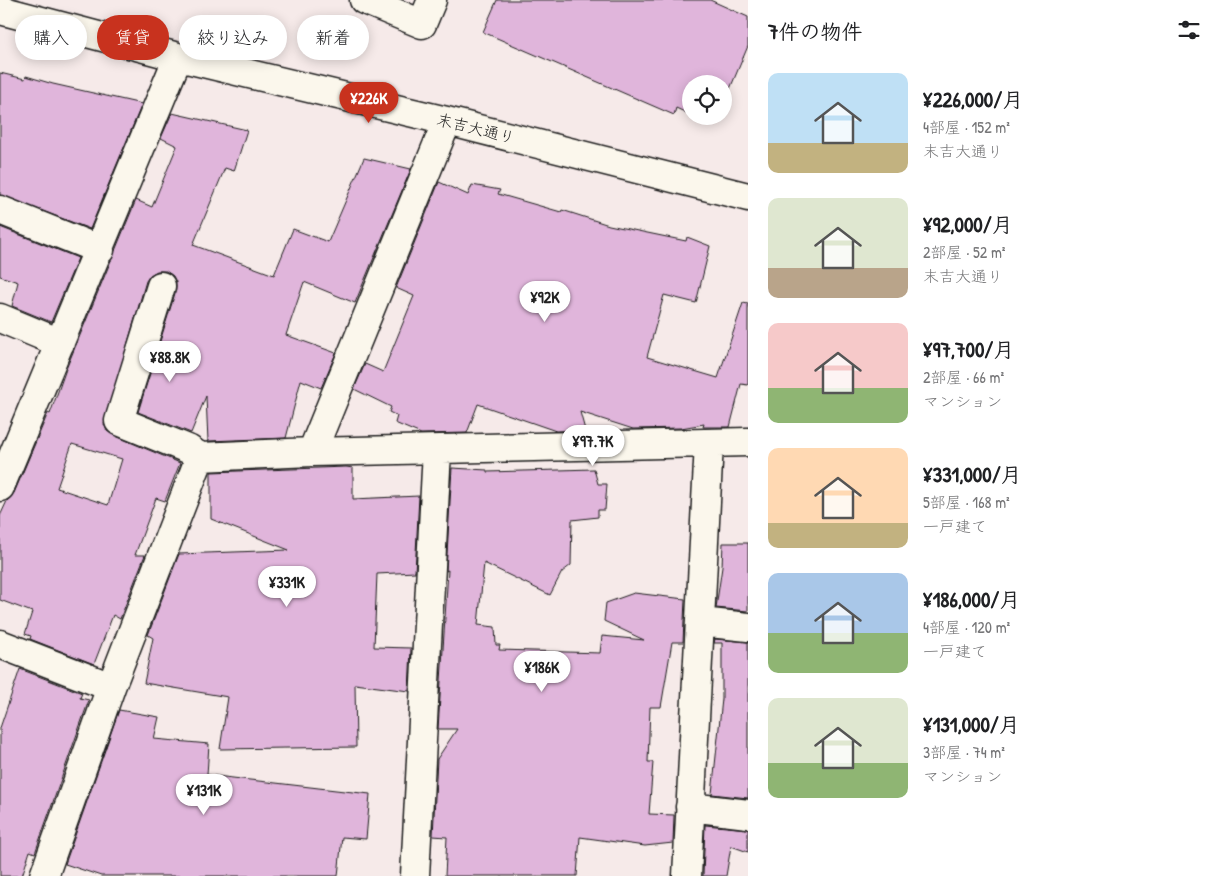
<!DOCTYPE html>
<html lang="ja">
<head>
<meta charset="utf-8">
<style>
	:root { --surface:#fff; --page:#f2f2f2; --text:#202124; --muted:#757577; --accent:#c8321e }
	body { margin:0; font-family:"Patrick Hand","Klee One",sans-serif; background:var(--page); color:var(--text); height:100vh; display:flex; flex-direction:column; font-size:19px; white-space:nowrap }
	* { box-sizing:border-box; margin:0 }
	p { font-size:16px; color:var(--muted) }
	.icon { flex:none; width:28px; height:28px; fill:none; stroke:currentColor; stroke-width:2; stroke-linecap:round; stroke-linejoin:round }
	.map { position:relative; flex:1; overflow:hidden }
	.sheet { display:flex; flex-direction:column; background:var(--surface); width:475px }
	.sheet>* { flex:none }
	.guide { position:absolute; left:15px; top:15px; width:475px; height:45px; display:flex; gap:10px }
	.tools { position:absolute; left:682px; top:75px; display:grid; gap:10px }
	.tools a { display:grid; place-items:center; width:50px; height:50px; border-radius:50%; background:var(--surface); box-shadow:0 2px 12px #0003; font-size:25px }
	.price { position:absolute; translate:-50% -42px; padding:0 11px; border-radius:18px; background:#fff; color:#222; font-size:16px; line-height:32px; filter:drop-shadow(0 1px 2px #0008) }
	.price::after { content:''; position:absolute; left:50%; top:30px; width:15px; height:11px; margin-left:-8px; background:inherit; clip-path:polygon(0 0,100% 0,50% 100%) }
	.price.active { background:var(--accent); color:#fff }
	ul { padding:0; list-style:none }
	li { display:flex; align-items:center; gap:15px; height:125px; padding:0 20px }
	li span { display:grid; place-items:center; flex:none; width:140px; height:100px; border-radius:10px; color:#555 }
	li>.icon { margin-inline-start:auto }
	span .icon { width:60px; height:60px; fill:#fffc; stroke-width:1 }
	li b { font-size:21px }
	h2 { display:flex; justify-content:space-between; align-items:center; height:60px; padding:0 20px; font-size:21px }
	.pill { padding:0 18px; border-radius:22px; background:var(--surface); box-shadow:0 2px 12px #0003; font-size:18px; line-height:45px }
	.pill.active { background:var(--accent); color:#fff }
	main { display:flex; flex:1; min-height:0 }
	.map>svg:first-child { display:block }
</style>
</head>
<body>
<main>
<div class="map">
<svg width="748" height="876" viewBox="0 0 748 876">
	<rect width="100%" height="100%" fill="#f6eae9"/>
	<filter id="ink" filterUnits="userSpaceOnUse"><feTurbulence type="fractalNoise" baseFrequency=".02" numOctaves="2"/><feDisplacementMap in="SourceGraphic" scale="10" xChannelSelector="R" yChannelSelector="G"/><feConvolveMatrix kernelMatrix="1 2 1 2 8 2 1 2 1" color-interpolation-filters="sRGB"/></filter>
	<g filter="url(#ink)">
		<path fill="#e0b5db" stroke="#1c1c1c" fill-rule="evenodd" d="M497 0H710L748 17V46L724 103V84H691V115L676 108 674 115 483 32Z
			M0 73 25 79 26 76 53 84 142 104 90 229 0 195Z
			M172 113 247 130 234 171 225 168 193 245 274 275 293 229 328 242 364 158 411 169 355 303 304 282 286 335 336 353 321 388 301 380 286 438 208 441 206 396 191 433 138 412 176 290V282L173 276 166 271H157L150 275 146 281 104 424 107 431 113 435 180 463 165 501 156 498 135 555H145L120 619 113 615 94 664 30 639 31 636 25 634 32 612 0 600V516L7 501 14 493 48 413 50 414 66 369 136 200 152 207 177 146 161 138ZM72 444 122 459 108 505 57 488Z
			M439 182 468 195 472 185 500 190 498 194 561 212 562 210 609 225 686 241 687 237 710 246 696 303 664 295 647 357 718 378 743 303 748 304V385L741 384 730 427H703L704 424 681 428 633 429 580 412 585 430 556 431 478 404 467 433 421 434 395 423 397 416 389 412 391 407 354 389 365 364 383 372 414 296 396 288Z
			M0 227 78 258 51 322 12 306 18 282 0 276Z
			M346 467 353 468V499L419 496 415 572 377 574 374 647 411 648 409 691 355 684 356 747 220 749 228 697 144 683 153 638 148 635 179 554 289 550 211 519V472Z
			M452 468 487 470V472L594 469 598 484H607L605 510H598V517L572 520 571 565 562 572 550 595 484 563 478 625 495 627 496 645H500L499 650 600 653 602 636 644 640 604 621 606 603 634 593 685 599 683 642H672L661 707H650L648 762H653L649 814 674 815 673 843 645 846 580 837 577 876H445L447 837 433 836 437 759 457 729H438L448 570 446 571Z
			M723 543H748V611L716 608 722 567Z
			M715 639 748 642V798L712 794 722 699V643H714Z
			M20 669 82 693 80 698 89 700 35 853 30 851 22 876H0V728Z
			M119 710 159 717 154 739 209 744 207 775 370 794 366 839 342 837 338 876H101L65 864Z
			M705 825 748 829V852L731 846 726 876H703Z"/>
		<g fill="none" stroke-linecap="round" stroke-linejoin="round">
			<defs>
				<path id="minor" d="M364 0 422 24 432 0
					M0 10 178 57 447 121 748 197
					M0 210 100 250
					M161 286 119 421 188 449 200 457
					M0 318 60 343
					M312 452 447 121
					M0 487 178 57
					M700 622 748 627
					M0 644 111 687
					M690 807 748 814
					M44 876 111 687 200 457 312 452 748 442
					M415 876 437 450
					M687 876 709 443"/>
			</defs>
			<use href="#minor" stroke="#1c1c1c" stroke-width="31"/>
			<use href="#minor" stroke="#fbf7ec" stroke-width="28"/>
		</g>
	</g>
	<g text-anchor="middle" stroke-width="4" stroke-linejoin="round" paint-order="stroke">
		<g font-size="16" fill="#1c1c1c" stroke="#fbf7ec">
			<text transform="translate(476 128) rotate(14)" y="6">末吉大通り</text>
		</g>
	</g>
</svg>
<div class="tools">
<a><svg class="icon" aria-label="locate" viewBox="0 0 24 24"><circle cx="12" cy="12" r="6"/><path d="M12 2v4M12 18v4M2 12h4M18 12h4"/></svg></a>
</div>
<b class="price active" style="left:369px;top:124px">¥226K</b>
<b class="price" style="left:545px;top:323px">¥92K</b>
<b class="price" style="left:170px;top:383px">¥88.8K</b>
<b class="price" style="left:593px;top:467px">¥97.7K</b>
<b class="price" style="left:287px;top:608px">¥331K</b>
<b class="price" style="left:542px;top:693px">¥186K</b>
<b class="price" style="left:204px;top:816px">¥131K</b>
<div class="guide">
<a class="pill">購入</a>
<a class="pill active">賃貸</a>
<a class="pill">絞り込み</a>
<a class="pill">新着</a>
</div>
</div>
<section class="sheet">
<h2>7件の物件<svg class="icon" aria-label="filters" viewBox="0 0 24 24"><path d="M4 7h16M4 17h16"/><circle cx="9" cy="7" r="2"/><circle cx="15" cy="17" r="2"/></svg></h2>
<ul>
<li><span style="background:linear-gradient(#bfe0f5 70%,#c2b280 0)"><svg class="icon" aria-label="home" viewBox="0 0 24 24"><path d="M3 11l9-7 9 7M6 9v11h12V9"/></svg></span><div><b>¥226,000/月</b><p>4部屋 · 152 m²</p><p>末吉大通り</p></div></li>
<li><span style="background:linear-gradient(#dfe7d0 70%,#b9a48a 0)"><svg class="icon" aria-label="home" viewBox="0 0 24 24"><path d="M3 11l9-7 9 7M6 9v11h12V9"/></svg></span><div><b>¥92,000/月</b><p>2部屋 · 52 m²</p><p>末吉大通り</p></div></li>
<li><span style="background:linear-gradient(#f6c9c9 65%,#8fb573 0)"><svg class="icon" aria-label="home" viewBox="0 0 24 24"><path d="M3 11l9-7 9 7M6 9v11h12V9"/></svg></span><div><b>¥97,700/月</b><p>2部屋 · 66 m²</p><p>マンション</p></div></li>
<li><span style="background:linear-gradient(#ffd9b3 75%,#c2b280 0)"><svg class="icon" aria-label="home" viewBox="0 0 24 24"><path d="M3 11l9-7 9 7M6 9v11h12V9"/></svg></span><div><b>¥331,000/月</b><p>5部屋 · 168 m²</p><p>一戸建て</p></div></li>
<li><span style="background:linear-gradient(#a9c7e8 60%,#8fb573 0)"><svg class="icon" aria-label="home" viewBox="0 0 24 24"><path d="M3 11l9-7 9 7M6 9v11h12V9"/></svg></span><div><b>¥186,000/月</b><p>4部屋 · 120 m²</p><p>一戸建て</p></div></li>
<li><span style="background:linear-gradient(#dfe7d0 65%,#8fb573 0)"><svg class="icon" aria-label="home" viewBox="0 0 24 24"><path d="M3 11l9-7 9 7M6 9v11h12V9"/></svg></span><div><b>¥131,000/月</b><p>3部屋 · 74 m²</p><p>マンション</p></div></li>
</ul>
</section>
</main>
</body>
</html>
